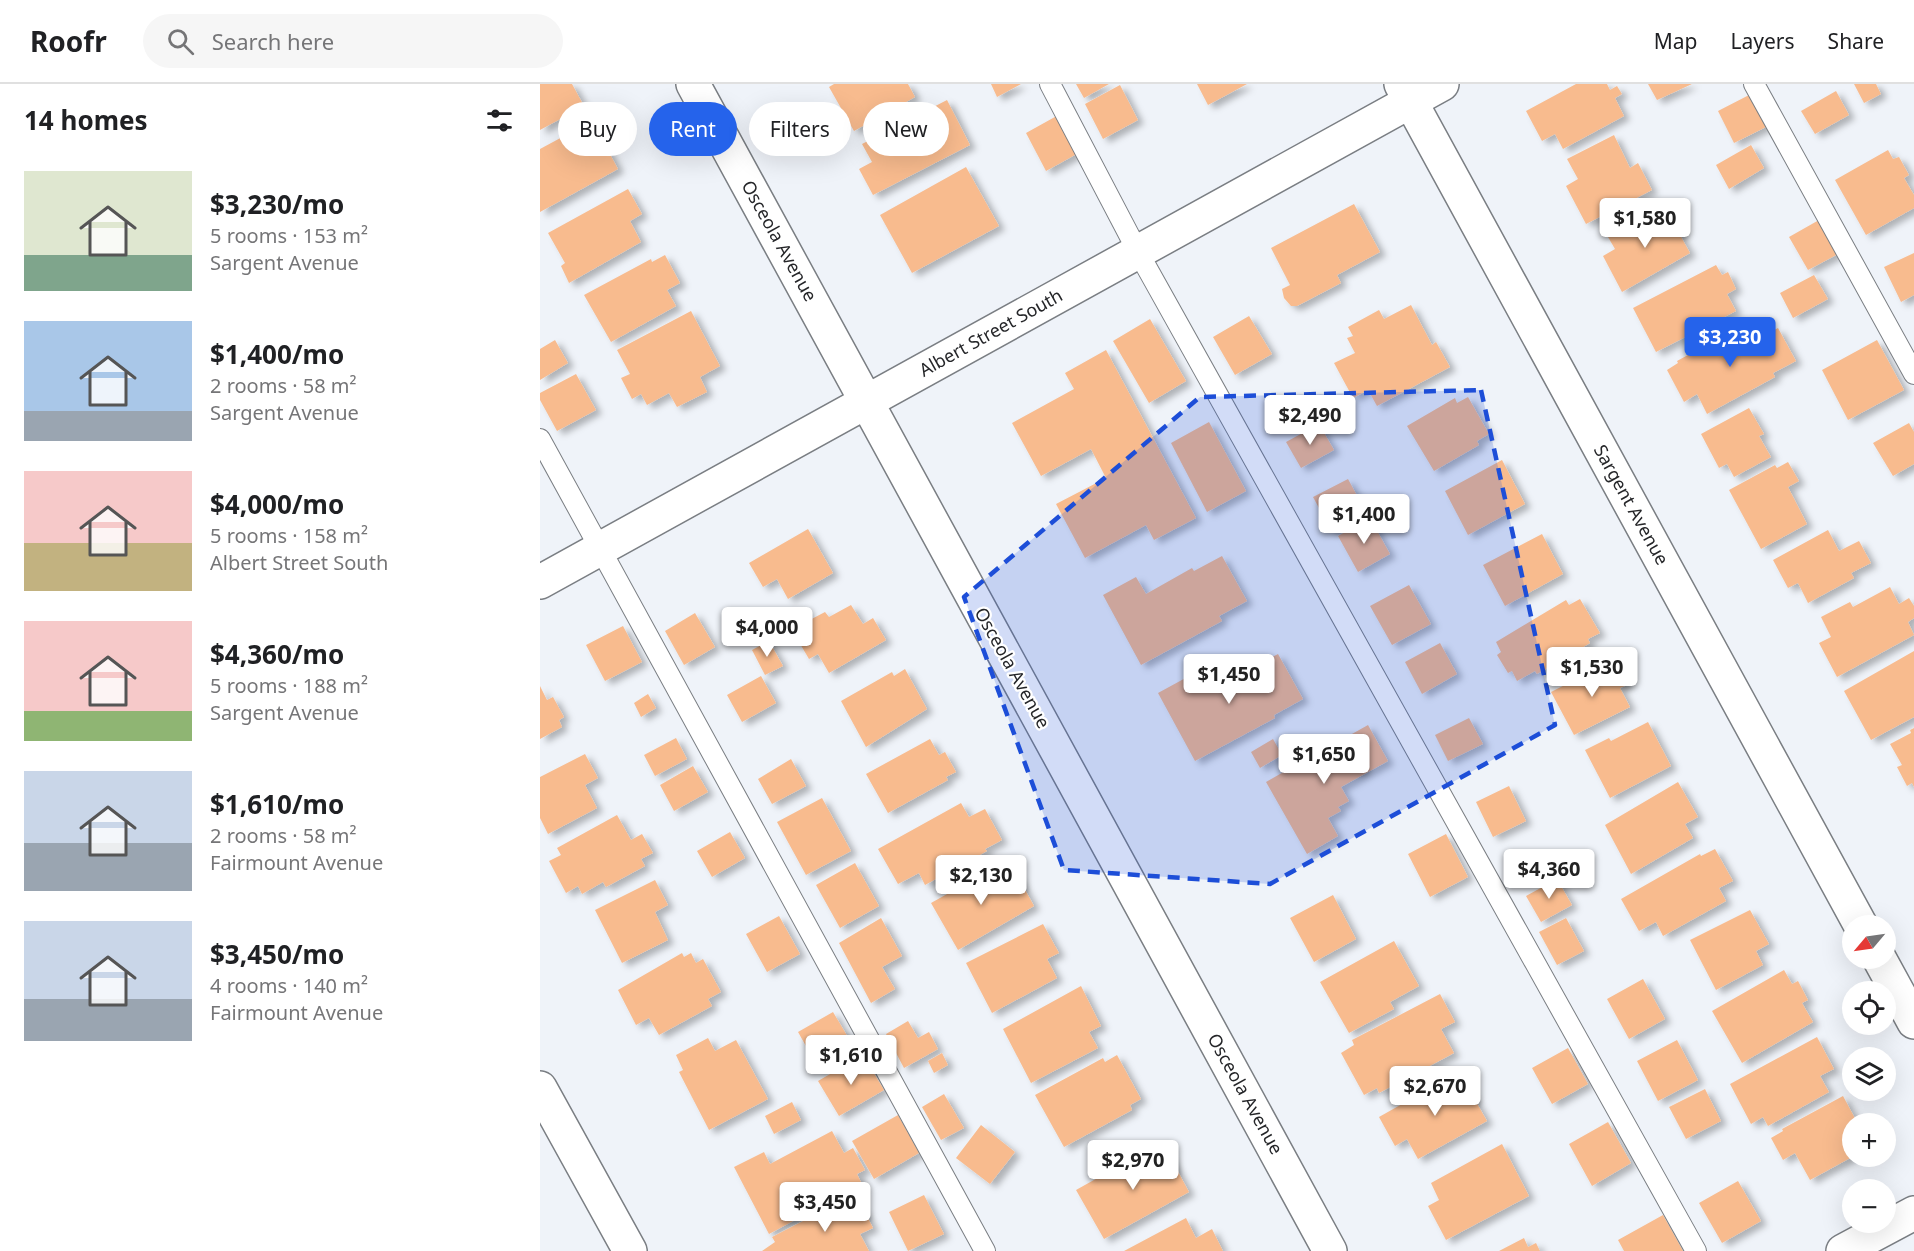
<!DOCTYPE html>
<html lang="en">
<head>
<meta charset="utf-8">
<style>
	:root { --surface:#fff; --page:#f6f6f6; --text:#202124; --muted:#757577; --line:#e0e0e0; --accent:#2563eb }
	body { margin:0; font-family:"Noto Sans",sans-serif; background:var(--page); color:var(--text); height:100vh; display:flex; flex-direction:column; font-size:22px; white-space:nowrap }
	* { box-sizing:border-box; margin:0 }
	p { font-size:20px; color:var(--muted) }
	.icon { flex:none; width:33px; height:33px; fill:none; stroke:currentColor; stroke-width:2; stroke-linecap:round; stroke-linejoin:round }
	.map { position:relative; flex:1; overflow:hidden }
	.details { display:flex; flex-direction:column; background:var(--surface); width:540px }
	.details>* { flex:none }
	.hud { position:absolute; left:18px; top:18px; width:570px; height:54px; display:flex; gap:12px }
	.needle { width:39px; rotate:241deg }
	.buttons { position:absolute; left:1302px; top:831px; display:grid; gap:12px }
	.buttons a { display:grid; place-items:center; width:54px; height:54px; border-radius:50%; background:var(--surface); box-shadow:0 6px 24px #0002; font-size:30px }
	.price { position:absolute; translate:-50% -51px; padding:0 14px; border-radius:6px; background:#fff; color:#222; font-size:20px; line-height:39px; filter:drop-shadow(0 2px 3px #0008) }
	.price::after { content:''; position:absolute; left:50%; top:36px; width:18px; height:14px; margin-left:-9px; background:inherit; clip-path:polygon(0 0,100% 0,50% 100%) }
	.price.selected { background:var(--accent); color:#fff }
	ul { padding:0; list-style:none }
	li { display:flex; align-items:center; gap:18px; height:150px; padding:0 24px }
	li span { display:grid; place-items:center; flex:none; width:168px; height:120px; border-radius:0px; color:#555 }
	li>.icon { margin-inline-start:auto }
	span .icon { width:72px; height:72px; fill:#fffc; stroke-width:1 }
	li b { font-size:26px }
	h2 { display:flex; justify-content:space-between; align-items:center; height:72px; padding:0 24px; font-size:26px }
	.pill { padding:0 21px; border-radius:27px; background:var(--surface); box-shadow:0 6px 24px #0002; font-size:21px; line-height:54px }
	.pill.selected { background:var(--accent); color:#fff }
	header { display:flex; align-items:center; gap:36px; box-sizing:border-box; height:84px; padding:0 30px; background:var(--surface); border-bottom:2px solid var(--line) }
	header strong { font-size:28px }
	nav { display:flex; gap:33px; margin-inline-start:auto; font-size:21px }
	.search { width:420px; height:54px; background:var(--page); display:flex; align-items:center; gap:15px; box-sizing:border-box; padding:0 21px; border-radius:33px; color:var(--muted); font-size:22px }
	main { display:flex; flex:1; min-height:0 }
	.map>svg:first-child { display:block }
</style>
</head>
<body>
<header>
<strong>Roofr</strong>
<div class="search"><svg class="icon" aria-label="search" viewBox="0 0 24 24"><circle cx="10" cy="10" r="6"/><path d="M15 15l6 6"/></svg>Search here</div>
<nav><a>Map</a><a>Layers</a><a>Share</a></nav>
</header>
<main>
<section class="details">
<h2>14 homes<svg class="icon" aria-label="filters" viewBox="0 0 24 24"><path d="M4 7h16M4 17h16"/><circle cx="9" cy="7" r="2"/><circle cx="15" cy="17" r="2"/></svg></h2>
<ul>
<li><span style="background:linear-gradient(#dfe7d0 70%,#7fa58c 0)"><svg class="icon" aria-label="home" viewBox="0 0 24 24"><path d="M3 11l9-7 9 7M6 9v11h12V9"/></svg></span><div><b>$3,230/mo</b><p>5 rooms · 153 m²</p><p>Sargent Avenue</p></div></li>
<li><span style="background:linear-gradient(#a9c7e8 75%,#9aa5b1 0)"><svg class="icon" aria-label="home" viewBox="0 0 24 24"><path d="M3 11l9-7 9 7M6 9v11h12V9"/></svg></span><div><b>$1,400/mo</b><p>2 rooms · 58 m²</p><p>Sargent Avenue</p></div></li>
<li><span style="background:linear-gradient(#f6c9c9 60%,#c2b280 0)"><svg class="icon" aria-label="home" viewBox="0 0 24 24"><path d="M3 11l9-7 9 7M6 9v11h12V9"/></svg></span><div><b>$4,000/mo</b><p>5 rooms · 158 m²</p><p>Albert Street South</p></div></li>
<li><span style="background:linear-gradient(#f6c9c9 75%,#8fb573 0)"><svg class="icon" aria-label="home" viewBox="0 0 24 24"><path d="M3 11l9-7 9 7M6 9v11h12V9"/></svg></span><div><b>$4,360/mo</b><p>5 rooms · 188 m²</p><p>Sargent Avenue</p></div></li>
<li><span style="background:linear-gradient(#c9d6e8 60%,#9aa5b1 0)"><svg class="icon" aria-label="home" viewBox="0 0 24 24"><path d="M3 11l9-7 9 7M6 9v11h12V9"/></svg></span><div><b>$1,610/mo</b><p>2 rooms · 58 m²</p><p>Fairmount Avenue</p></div></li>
<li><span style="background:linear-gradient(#c9d6e8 65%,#9aa5b1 0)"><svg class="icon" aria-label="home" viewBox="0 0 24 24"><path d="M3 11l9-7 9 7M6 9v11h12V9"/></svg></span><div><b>$3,450/mo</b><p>4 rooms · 140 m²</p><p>Fairmount Avenue</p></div></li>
</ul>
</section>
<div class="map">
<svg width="1374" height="1167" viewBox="0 0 1374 1167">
	<defs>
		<filter id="shadow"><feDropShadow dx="6" dy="4" stdDeviation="3" flood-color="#0004"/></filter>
	</defs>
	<rect width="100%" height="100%" fill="#eff3f9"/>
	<path fill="#f8bb8e" filter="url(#shadow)" d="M0 0H32L44 22 0 46Z
		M294 0H368L375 13 314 47 289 3Z
		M451 0H481L457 13Z
		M536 0H569L544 14Z
		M657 0H707L668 21Z
		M1036 0H1067L1070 6 1077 2 1082 10 1075 14 1084 32 1023 65 1015 50 1002 57 986 27Z
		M1108 0H1152L1117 16Z
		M1314 0H1336L1341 10 1324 19Z
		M580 1 598 36 563 55 545 20Z
		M1296 7 1309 31 1275 50 1261 27Z
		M1211 10 1228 42 1194 59 1178 27Z
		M407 16 430 61 333 111 319 85 332 78 322 60Z
		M522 29 542 67 506 87 486 49Z
		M52 37 78 85 0 128V65Z
		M1074 51 1090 84 1098 79 1112 106 1046 140 1026 102 1038 95 1027 75Z
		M1211 61 1224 84 1189 105 1176 81Z
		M1348 66 1353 75 1359 73 1369 91 1364 94 1374 111V124L1326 151 1295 96Z
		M426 83 459 142 372 189 340 131Z
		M88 105 102 130 90 137 101 158 29 199 21 182 25 179 8 149Z
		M814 120 840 168 797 191 801 199 757 222H751L744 214 742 205 750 201 731 164Z
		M1124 122 1150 169 1082 208 1063 172 1075 165 1068 153Z
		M1279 136 1298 170 1268 186 1249 153Z
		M1374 169V211L1361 218 1344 183Z
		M125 171 140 199 127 206 136 222 71 258 44 211 111 175 112 178Z
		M1176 181 1182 191 1188 188 1196 205 1187 210 1196 227 1116 268 1093 224Z
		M1274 191 1288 215 1253 234 1240 209Z
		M871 221 892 261 896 258 910 283 837 322 828 306 813 314 794 279 815 269 807 254 813 252 808 243 839 226 844 235Z
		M151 227 180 282 160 293 167 308 137 323 129 309 107 321 101 310 92 315 81 294 90 290 77 266Z
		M709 232 732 270 695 291 673 253Z
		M610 235 646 297 609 319 573 257Z
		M1201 242 1210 259 1238 244 1256 277 1233 289 1235 293 1167 330 1157 310 1144 318 1127 286 1138 279 1137 277Z
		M15 256 28 279 0 296V265Z
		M1337 256 1364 306 1308 336 1282 286Z
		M566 266 656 434 614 456 606 441 545 474 516 420 566 394 551 365 501 392 472 339 534 305 525 289Z
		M36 290 56 326 17 347 0 316V309Z
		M928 313 949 350 937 357 939 361 894 387 867 342 915 314 917 319Z
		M1209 324 1224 350 1219 352 1231 373 1194 393 1187 380 1179 384 1161 350Z
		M669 338 706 407 667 428 631 359Z
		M1369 339 1374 348V380L1353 392 1333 359Z
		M779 340 794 366 761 384 746 358Z
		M962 376 985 420 928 451 905 407Z
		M1248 378 1259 397 1248 403 1267 440 1221 465 1189 406 1235 381 1237 384Z
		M808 395 827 430 792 448 773 413Z
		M830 434 850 470 818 488 798 452Z
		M268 445 293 489 248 515 237 495 223 503 209 479Z
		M1288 446 1299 467 1319 457 1331 479 1311 489 1314 494 1268 519 1258 499 1248 504 1233 476Z
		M1002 450 1023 490 965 522 943 481Z
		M682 472 707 517 679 532 682 537 601 581 563 511 596 493 606 510 652 484 654 487Z
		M869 501 891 540 852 561 830 522Z
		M1350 503 1359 520 1369 514 1374 522V534L1368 538 1374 551 1297 593 1279 559 1291 553 1281 533 1310 518 1313 523Z
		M1040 515 1060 549 1048 555 1050 559 997 590 995 587 977 597 972 587 968 589 957 571 961 568 956 558 1026 516 1029 521Z
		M311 521 323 540 333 534 346 556 289 589 278 570 269 575 259 558 267 554 264 539 285 528 289 533Z
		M155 529 175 563 144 581 125 547Z
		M83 542 102 578 65 597 46 561Z
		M229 557 243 582 225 591 212 566Z
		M900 559 917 590 882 610 865 578Z
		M1374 567V633L1331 656 1304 607Z
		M738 570 763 615 734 631 735 634 655 677 618 609 651 591 659 607 707 581 709 585Z
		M1074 576 1087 601 1080 604 1090 623 1034 651 1011 608Z
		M365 585 387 625 326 663 301 617 352 588 354 592Z
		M221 592 236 619 202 638 187 611Z
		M0 602 7 616 13 613 24 633 19 636 22 643 0 655Z
		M108 610 116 624 101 633 94 619Z
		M929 634 943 660 908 677 895 651Z
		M1108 638 1131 682 1070 714 1045 666 1069 654 1071 657Z
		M828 641 848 677 801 703 809 717 798 723 801 727 788 734 798 752 767 770 726 698 761 678 756 670 773 660 778 669Z
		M1374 644V703L1372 699 1367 702 1357 683 1362 681 1350 660 1371 649 1370 646Z
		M136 654 147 675 115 692 104 671Z
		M390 655 399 671 405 668 416 688 406 693 408 696 348 729 326 690Z
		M733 655 742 671 720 684 711 668Z
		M45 670 58 694 45 701 57 724 8 750 0 734V693Z
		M251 675 266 702 232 720 218 695Z
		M153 682 168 708 134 727 120 701Z
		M1138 698 1158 733 1145 740 1153 754 1091 790 1065 741Z
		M969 702 986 737 953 753 936 718Z
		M282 714 311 767 266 791 237 738Z
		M421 719 429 733 445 725 462 756 445 765 447 767 385 801 379 789 358 800 338 765Z
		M77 731 91 756 102 750 113 769 101 775 105 782 66 803 63 798 42 810 38 802 26 809 9 777 21 771 17 764Z
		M190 748 205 774 172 793 157 767Z
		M906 750 928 793 890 813 868 770Z
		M1175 765 1193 797 1179 804 1186 817 1123 852 1116 838 1099 847 1081 815 1160 770 1161 772Z
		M315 779 339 822 300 844 276 801Z
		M454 780 464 798 477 791 494 822 418 866 391 819 434 795 433 791Z
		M1017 795 1032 821 1001 838 986 812Z
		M115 796 128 821 115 828 128 856 82 879 55 826Z
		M793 811 816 855 774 878 750 834Z
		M1210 826 1229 860 1216 867 1223 881 1176 906 1150 856Z
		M239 832 260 870 227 888 206 850Z
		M341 834 362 872 342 883 355 905 331 919 299 859Z
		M1026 834 1044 867 1017 881 999 848Z
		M503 840 519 869 507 875 517 894 452 929 426 879Z
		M854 857 879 902 850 918 854 925 809 949 780 898Z
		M142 869 144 873 151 869 156 879 163 875 181 908 168 915 172 922 119 951 109 934 96 941 78 906Z
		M1244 886 1252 900 1258 897 1268 916 1262 919 1273 938 1202 979 1172 927Z
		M1103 895 1125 935 1089 955 1067 915Z
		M541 902 561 942 549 948 558 964 491 999 463 945Z
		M900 910 915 938 901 945 914 969 839 1009 837 1004 824 1011 801 969 814 961 812 956Z
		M293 928 315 965 279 985 258 948Z
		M368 937 378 954 389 948 398 965 364 984 346 950Z
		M1277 953 1294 985 1280 992 1289 1008 1228 1042 1223 1033 1211 1040 1190 1000Z
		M168 954 175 967 196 956 228 1015 169 1046 139 988 143 986 136 971Z
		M1137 956 1158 996 1118 1017 1097 977Z
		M1028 964 1048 1000 1012 1020 992 984Z
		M402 969 408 981 394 989 388 977Z
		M323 971 344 1006 299 1032 278 997Z
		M577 971 601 1015 590 1021 592 1026 524 1063 495 1011 563 974 565 978Z
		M919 988 947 1037 878 1075 867 1055 855 1062 839 1033Z
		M1165 1005 1181 1037 1146 1055 1129 1023Z
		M404 1010 424 1044 401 1056 382 1023Z
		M1303 1012 1318 1040H1312V1055L1308 1058 1312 1073 1270 1096 1255 1069 1243 1076 1231 1054 1243 1047 1242 1045Z
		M252 1018 261 1036 234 1050 225 1032Z
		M358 1031 379 1069 334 1095 312 1057Z
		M1068 1038 1091 1079 1052 1102 1029 1060Z
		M441 1041 475 1068 450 1100 416 1074Z
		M292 1047 304 1069 313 1064 325 1086 317 1090 322 1100 229 1150 194 1083 224 1068 230 1080Z
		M622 1058 649 1108 564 1155 536 1106Z
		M962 1060 989 1112 906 1156 888 1122 899 1116 891 1099Z
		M1198 1097 1221 1137 1182 1159 1159 1119Z
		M384 1111 404 1150 368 1167 349 1128Z
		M302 1117 310 1133 324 1126 333 1144 320 1150 329 1167H222L235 1158 232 1153Z
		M1123 1131 1143 1167H1084L1078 1156Z
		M646 1134 656 1154 672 1145 683 1167H584Z
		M984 1154 988 1163 996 1159 1000 1167H959Z"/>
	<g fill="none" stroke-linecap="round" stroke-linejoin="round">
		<defs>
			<path id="lane" d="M510 0 598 168 1156 1167
				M1214 0 1374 290
				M0 355 445 1167"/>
			<path id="street" d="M153 0 790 1167
				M861 0 1321 842
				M0 498 902 0
				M1339 874 1374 938
				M0 1004 90 1167
				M1303 1167 1374 1129"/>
		</defs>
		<use href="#lane" stroke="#7a7e83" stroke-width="22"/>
		<use href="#street" stroke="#7a7e83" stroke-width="36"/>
		<use href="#lane" stroke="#fff" stroke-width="20"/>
		<use href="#street" stroke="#fff" stroke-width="33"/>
	</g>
	<path fill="#1d4ed8" fill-opacity="0.2" stroke="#1d4ed8" stroke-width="4.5" stroke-dasharray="12 8" stroke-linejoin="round" d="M941 306 1015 641 730 800 524 786 424 513 660 313Z"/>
	<g text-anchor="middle" stroke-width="4.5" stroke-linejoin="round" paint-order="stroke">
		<g font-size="18" fill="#252629" stroke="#fff">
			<text transform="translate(239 157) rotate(61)" y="6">Osceola Avenue</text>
			<text transform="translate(451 249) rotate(-29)" y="6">Albert Street South</text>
			<text transform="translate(1091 421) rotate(61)" y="6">Sargent Avenue</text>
			<text transform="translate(472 584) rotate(61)" y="6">Osceola Avenue</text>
			<text transform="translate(705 1010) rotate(61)" y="6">Osceola Avenue</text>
		</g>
	</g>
</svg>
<div class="buttons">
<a><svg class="needle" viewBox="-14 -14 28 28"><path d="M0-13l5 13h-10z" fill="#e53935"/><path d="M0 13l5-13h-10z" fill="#757577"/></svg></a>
<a><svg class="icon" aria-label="locate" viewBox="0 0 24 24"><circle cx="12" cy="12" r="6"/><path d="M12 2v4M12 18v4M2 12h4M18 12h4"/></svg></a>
<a><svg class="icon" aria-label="layers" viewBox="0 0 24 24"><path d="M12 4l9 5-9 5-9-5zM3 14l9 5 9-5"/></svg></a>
<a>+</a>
<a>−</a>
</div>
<b class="price" style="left:1105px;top:165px">$1,580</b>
<b class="price selected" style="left:1190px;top:284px">$3,230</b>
<b class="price" style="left:770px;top:362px">$2,490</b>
<b class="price" style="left:824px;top:461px">$1,400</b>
<b class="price" style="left:227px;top:574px">$4,000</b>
<b class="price" style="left:1052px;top:614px">$1,530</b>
<b class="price" style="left:689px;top:621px">$1,450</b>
<b class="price" style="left:784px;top:701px">$1,650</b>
<b class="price" style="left:1009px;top:816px">$4,360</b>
<b class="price" style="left:441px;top:822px">$2,130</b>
<b class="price" style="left:311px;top:1002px">$1,610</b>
<b class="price" style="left:895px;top:1033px">$2,670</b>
<b class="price" style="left:593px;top:1107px">$2,970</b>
<b class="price" style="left:285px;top:1149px">$3,450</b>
<div class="hud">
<a class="pill">Buy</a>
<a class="pill selected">Rent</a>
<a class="pill">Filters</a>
<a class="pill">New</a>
</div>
</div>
</main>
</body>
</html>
